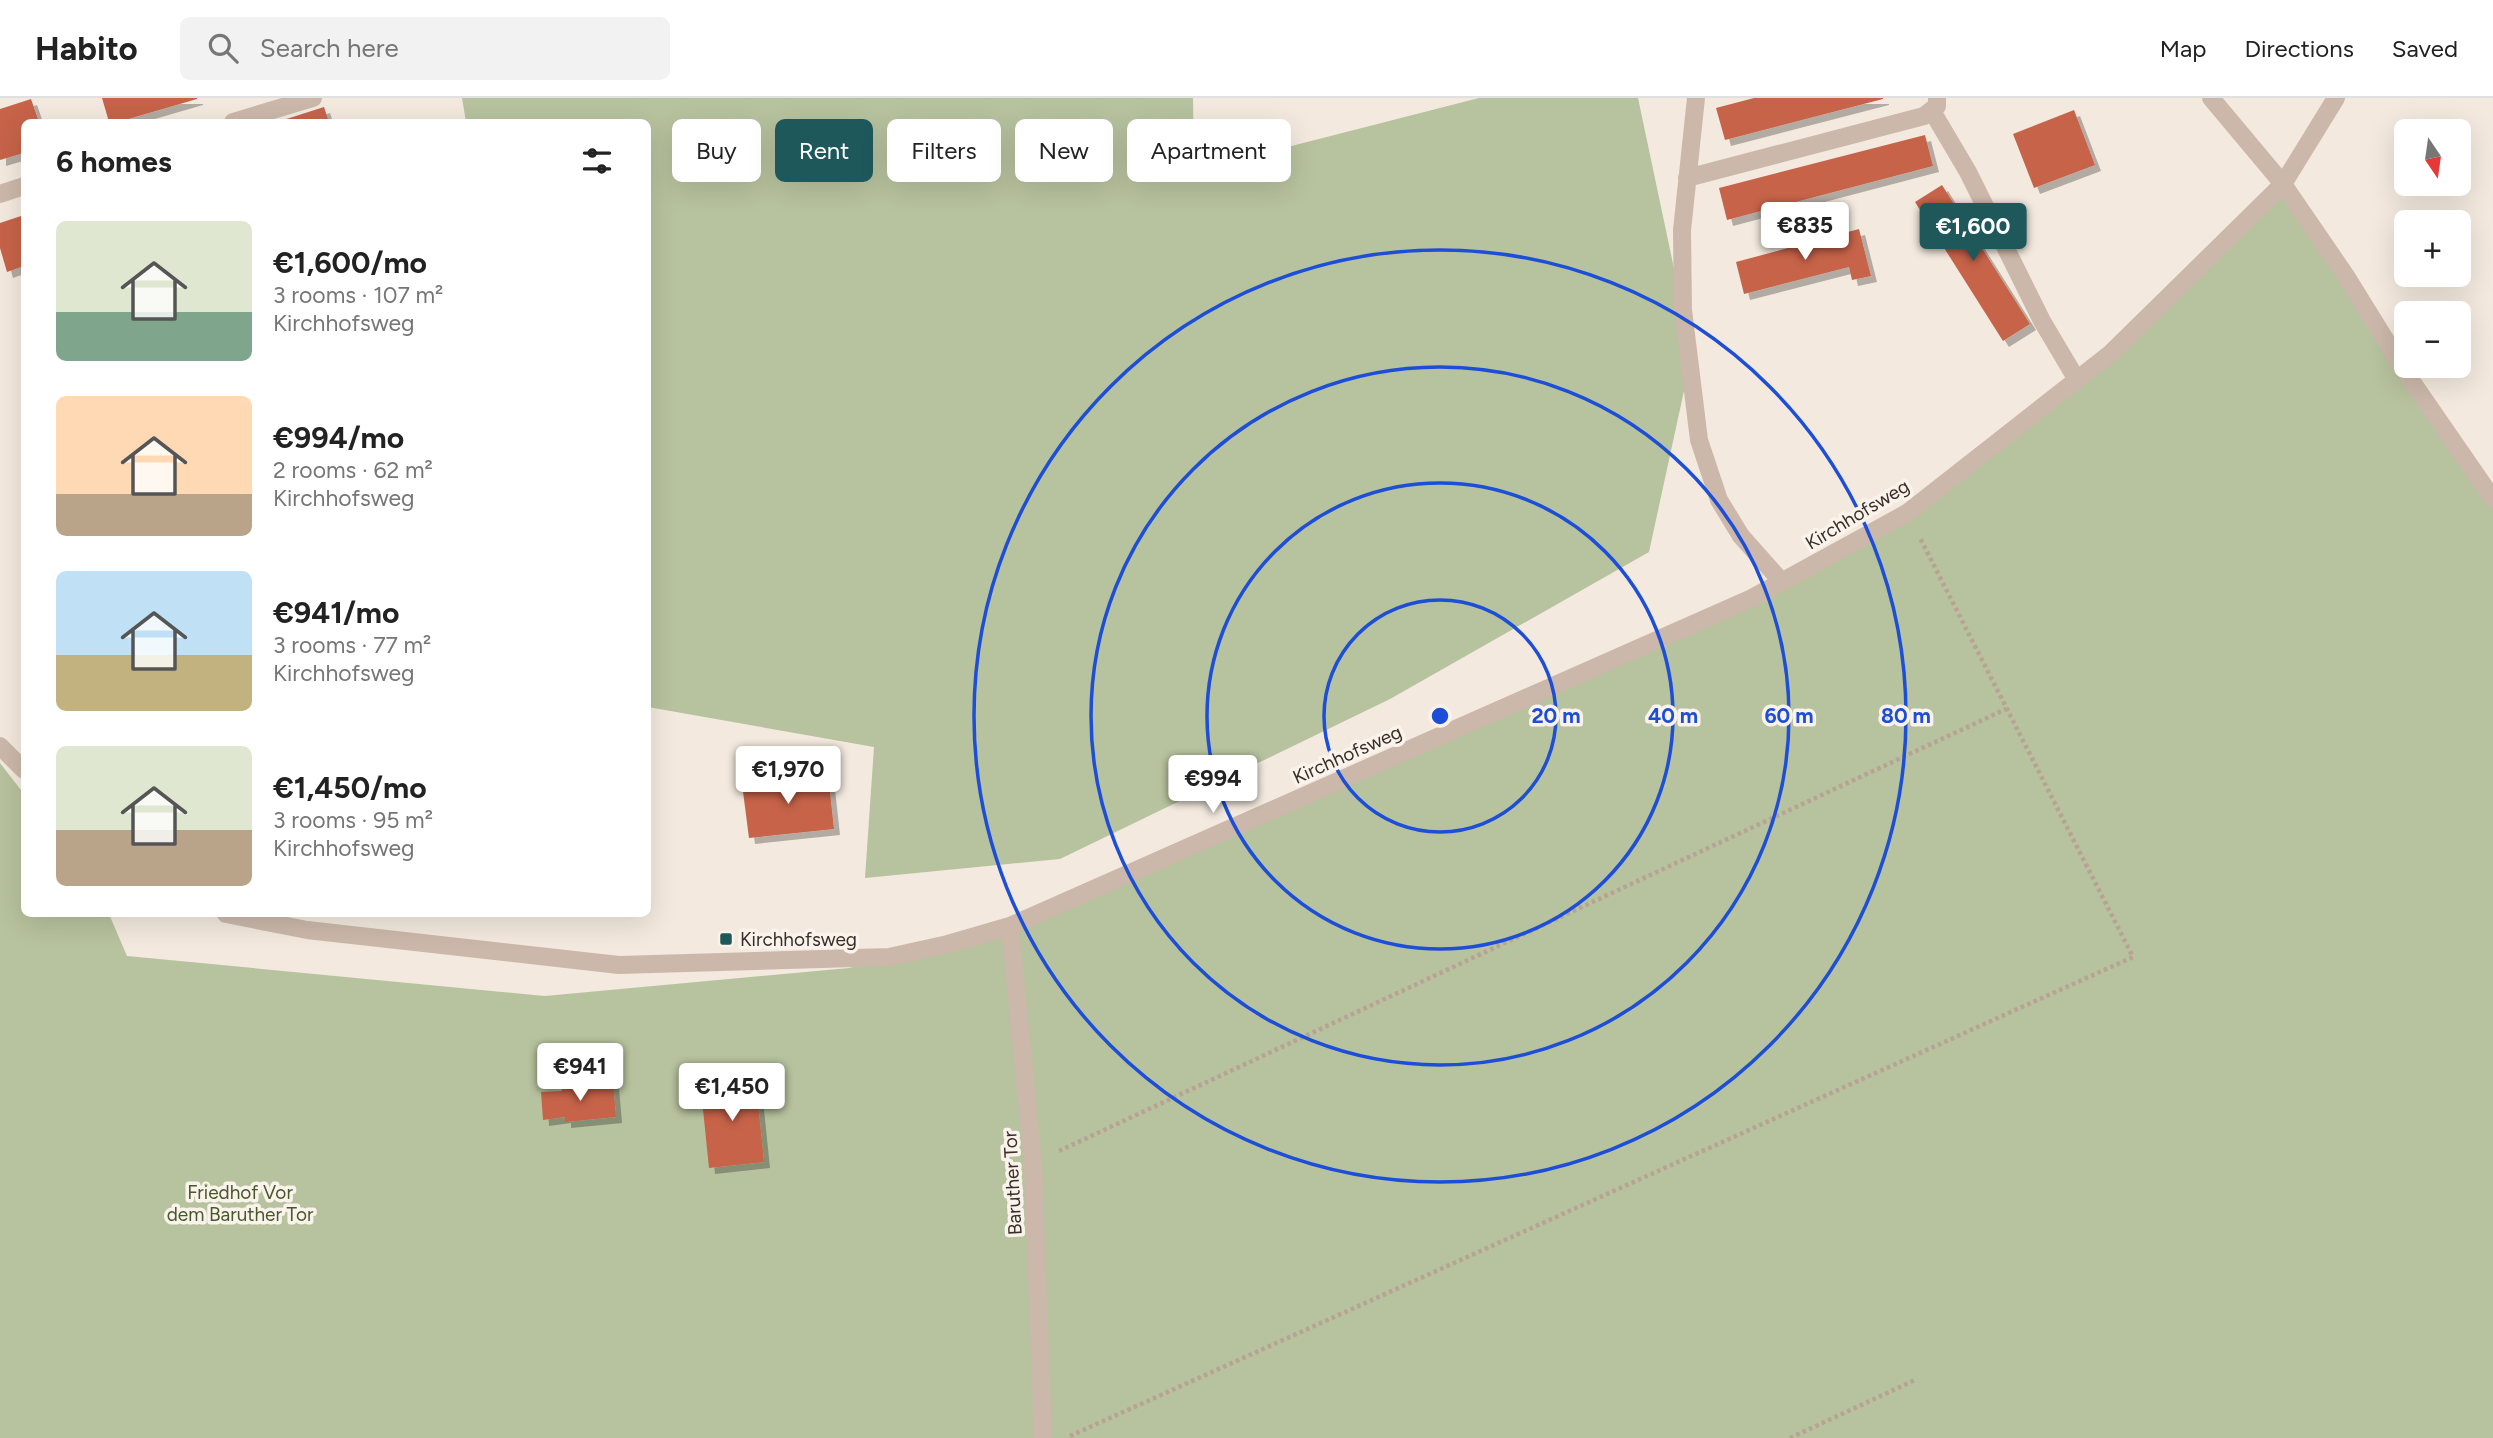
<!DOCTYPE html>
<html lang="en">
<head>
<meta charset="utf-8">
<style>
	:root { --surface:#fff; --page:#f2f2f2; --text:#222; --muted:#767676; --line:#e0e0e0; --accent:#1e585b }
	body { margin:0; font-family:Figtree,sans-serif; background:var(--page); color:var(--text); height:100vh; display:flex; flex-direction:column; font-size:26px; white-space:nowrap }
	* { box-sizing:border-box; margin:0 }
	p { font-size:23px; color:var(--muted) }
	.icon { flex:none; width:38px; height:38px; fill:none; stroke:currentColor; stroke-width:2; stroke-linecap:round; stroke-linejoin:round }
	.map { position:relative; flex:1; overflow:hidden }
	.details { position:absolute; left:21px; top:21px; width:630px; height:798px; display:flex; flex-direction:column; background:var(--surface); border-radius:10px; box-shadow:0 7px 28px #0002 }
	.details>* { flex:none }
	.banner { position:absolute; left:672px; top:21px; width:665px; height:63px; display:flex; gap:14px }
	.needle { width:46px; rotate:167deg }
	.controls { position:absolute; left:2394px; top:21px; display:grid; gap:14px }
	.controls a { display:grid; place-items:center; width:77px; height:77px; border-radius:10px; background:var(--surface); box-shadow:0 7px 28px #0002; font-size:35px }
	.price { position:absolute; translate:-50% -60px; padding:0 16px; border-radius:7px; background:#fff; color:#222; font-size:23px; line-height:46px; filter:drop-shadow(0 2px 4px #0008) }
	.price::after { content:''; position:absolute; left:50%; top:42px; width:21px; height:16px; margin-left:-10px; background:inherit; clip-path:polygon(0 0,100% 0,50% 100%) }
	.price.current { background:var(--accent); color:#fff }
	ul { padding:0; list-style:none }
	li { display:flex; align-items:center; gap:21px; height:175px; padding:0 35px }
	li span { display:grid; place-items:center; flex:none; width:196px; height:140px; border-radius:10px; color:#555 }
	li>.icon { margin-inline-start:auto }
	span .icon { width:84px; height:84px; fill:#fffc; stroke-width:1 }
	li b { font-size:30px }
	h2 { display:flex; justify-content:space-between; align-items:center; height:84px; padding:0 35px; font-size:30px }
	.tag { padding:0 24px; border-radius:10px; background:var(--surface); box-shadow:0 7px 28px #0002; font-size:24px; line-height:63px }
	.tag.current { background:var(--accent); color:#fff }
	header { display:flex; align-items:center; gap:42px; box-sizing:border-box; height:98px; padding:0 35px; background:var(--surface); border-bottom:2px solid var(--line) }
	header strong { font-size:33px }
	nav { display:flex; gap:38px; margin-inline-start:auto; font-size:24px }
	.search { width:490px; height:63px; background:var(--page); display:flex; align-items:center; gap:18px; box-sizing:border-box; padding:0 24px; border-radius:10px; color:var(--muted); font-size:26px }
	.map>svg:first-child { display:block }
</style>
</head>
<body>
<header>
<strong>Habito</strong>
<div class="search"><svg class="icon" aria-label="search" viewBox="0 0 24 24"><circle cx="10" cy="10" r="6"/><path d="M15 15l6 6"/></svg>Search here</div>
<nav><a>Map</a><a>Directions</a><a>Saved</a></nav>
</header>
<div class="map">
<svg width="2493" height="1340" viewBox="0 0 2493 1340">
	<defs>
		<filter id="shadow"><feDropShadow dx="6" dy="6" stdDeviation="0" flood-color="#0004"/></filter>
	</defs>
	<rect width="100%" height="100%" fill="#f3e9de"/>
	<path fill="#b7c29e" d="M462 0H1193L1194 73 1479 0H1638L1692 256 1649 454 1390 601 1060 761 865 780 874 649 648 609V24H466Z
		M2283 86 2493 401V1340H0V665L24 696V816H109L127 858 545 898 849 870 1022 830 1752 500 1897 420 2111 255Z"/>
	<path fill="#c66449" filter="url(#shadow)" d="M102 0H197V1L118 24H109Z
		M1754 0H1883V1L1725 42 1716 10Z
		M31 1 39 24H24V55L0 62V11Z
		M324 9 329 24H277Z
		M2074 12 2095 67 2034 90 2013 36Z
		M1925 37 1933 68 1727 122 1719 90Z
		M1942 87 2030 226 2003 243 1915 104Z
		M24 117V168L7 174 0 150V125Z
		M1859 131 1871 178 1852 182 1849 169 1744 196 1736 164Z
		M828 676 834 731 749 740 742 686Z
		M738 971 739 988 756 986 764 1064 709 1070 701 992 721 990 719 973Z
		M613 984 616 1019 565 1024V1019L543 1022 541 994 562 993 561 988Z"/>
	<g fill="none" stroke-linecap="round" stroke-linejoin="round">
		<path stroke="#b7a294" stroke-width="4.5" stroke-dasharray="3.5 3.5" stroke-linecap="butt" d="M1059 1053 2006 611
			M1070 1338 2133 859 1920 440
			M1790 1340 1915 1282"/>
		<path stroke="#cbb8aa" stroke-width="18" d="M1696 0 1682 132 1683 212 1699 342 1719 402 1741 438 1782 484
			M2211 0 2283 86
			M1932 13 1968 74 2042 223 2077 282
			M1687 80 1924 18 1937 8V0"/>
		<path stroke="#cbb8aa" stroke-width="18" d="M233 24 313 0
			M2283 86 2346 178 2406 275 2493 401
			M0 96 24 88
			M0 648 24 672
			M226 816 307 832 619 867 889 859 948 846 1010 828 1752 500 1907 415 2111 255 2283 86 2336 0
			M1010 828 1033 1065 1043 1340"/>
	</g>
	<g fill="none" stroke="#1d4ed8" stroke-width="3.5">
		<circle cx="1440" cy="618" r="116"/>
		<circle cx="1440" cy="618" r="233"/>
		<circle cx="1440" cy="618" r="349"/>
		<circle cx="1440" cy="618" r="466"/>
	</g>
	<rect fill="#1e585b" stroke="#faf3eb" stroke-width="2.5" x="719" y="834" width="14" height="14" rx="3.5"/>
	<g text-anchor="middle" stroke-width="7" stroke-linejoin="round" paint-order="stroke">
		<g font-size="19" fill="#392e29" stroke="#faf3eb">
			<text transform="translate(1857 416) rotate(-31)" y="7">Kirchhofsweg</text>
			<text transform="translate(1347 656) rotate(-24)" y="7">Kirchhofsweg</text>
			<text transform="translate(1012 1085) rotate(-93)" y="7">Baruther Tor</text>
		</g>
		<g font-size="19" fill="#392e29" stroke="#faf3eb" text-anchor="start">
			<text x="740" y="848">Kirchhofsweg</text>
		</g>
		<g font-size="19" fill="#49572d" stroke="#faf3eb">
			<text x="240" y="1101">Friedhof Vor<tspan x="240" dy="22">dem Baruther Tor</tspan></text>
		</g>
	</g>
	<circle cx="1440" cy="618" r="10" fill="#1d4ed8" stroke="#faf3eb" stroke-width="3.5"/>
	<g font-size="21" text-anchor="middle" font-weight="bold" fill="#1d4ed8" stroke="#faf3eb" stroke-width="7" stroke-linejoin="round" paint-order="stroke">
		<text x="1556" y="625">20 m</text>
		<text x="1673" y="625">40 m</text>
		<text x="1789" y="625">60 m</text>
		<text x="1906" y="625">80 m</text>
	</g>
</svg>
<div class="controls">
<a><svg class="needle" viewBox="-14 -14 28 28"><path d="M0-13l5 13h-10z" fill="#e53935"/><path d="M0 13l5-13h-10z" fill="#767676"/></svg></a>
<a>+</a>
<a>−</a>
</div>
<b class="price" style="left:1805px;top:164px">€835</b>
<b class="price current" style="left:1973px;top:165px">€1,600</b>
<b class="price" style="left:788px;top:708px">€1,970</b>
<b class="price" style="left:1213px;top:717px">€994</b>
<b class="price" style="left:580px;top:1005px">€941</b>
<b class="price" style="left:732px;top:1025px">€1,450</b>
<div class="banner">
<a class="tag">Buy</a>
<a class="tag current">Rent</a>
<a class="tag">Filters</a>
<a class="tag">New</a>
<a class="tag">Apartment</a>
</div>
<section class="details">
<h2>6 homes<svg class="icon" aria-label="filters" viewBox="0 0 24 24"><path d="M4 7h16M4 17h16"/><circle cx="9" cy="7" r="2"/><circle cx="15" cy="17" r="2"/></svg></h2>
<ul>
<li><span style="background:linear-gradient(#dfe7d0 65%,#7fa58c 0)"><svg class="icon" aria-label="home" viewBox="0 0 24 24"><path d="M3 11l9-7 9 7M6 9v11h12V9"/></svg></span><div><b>€1,600/mo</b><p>3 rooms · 107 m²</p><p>Kirchhofsweg</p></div></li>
<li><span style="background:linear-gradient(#ffd9b3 70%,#b9a48a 0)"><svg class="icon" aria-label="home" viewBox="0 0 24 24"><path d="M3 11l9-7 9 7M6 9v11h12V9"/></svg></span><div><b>€994/mo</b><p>2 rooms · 62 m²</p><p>Kirchhofsweg</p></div></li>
<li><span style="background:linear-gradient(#bfe0f5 60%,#c2b280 0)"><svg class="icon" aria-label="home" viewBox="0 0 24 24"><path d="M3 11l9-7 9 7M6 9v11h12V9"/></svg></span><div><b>€941/mo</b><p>3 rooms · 77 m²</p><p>Kirchhofsweg</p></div></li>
<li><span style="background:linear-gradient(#dfe7d0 60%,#b9a48a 0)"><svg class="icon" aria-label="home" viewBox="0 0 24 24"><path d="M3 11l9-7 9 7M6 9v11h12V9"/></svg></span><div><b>€1,450/mo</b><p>3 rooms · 95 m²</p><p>Kirchhofsweg</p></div></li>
</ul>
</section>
</div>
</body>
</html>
